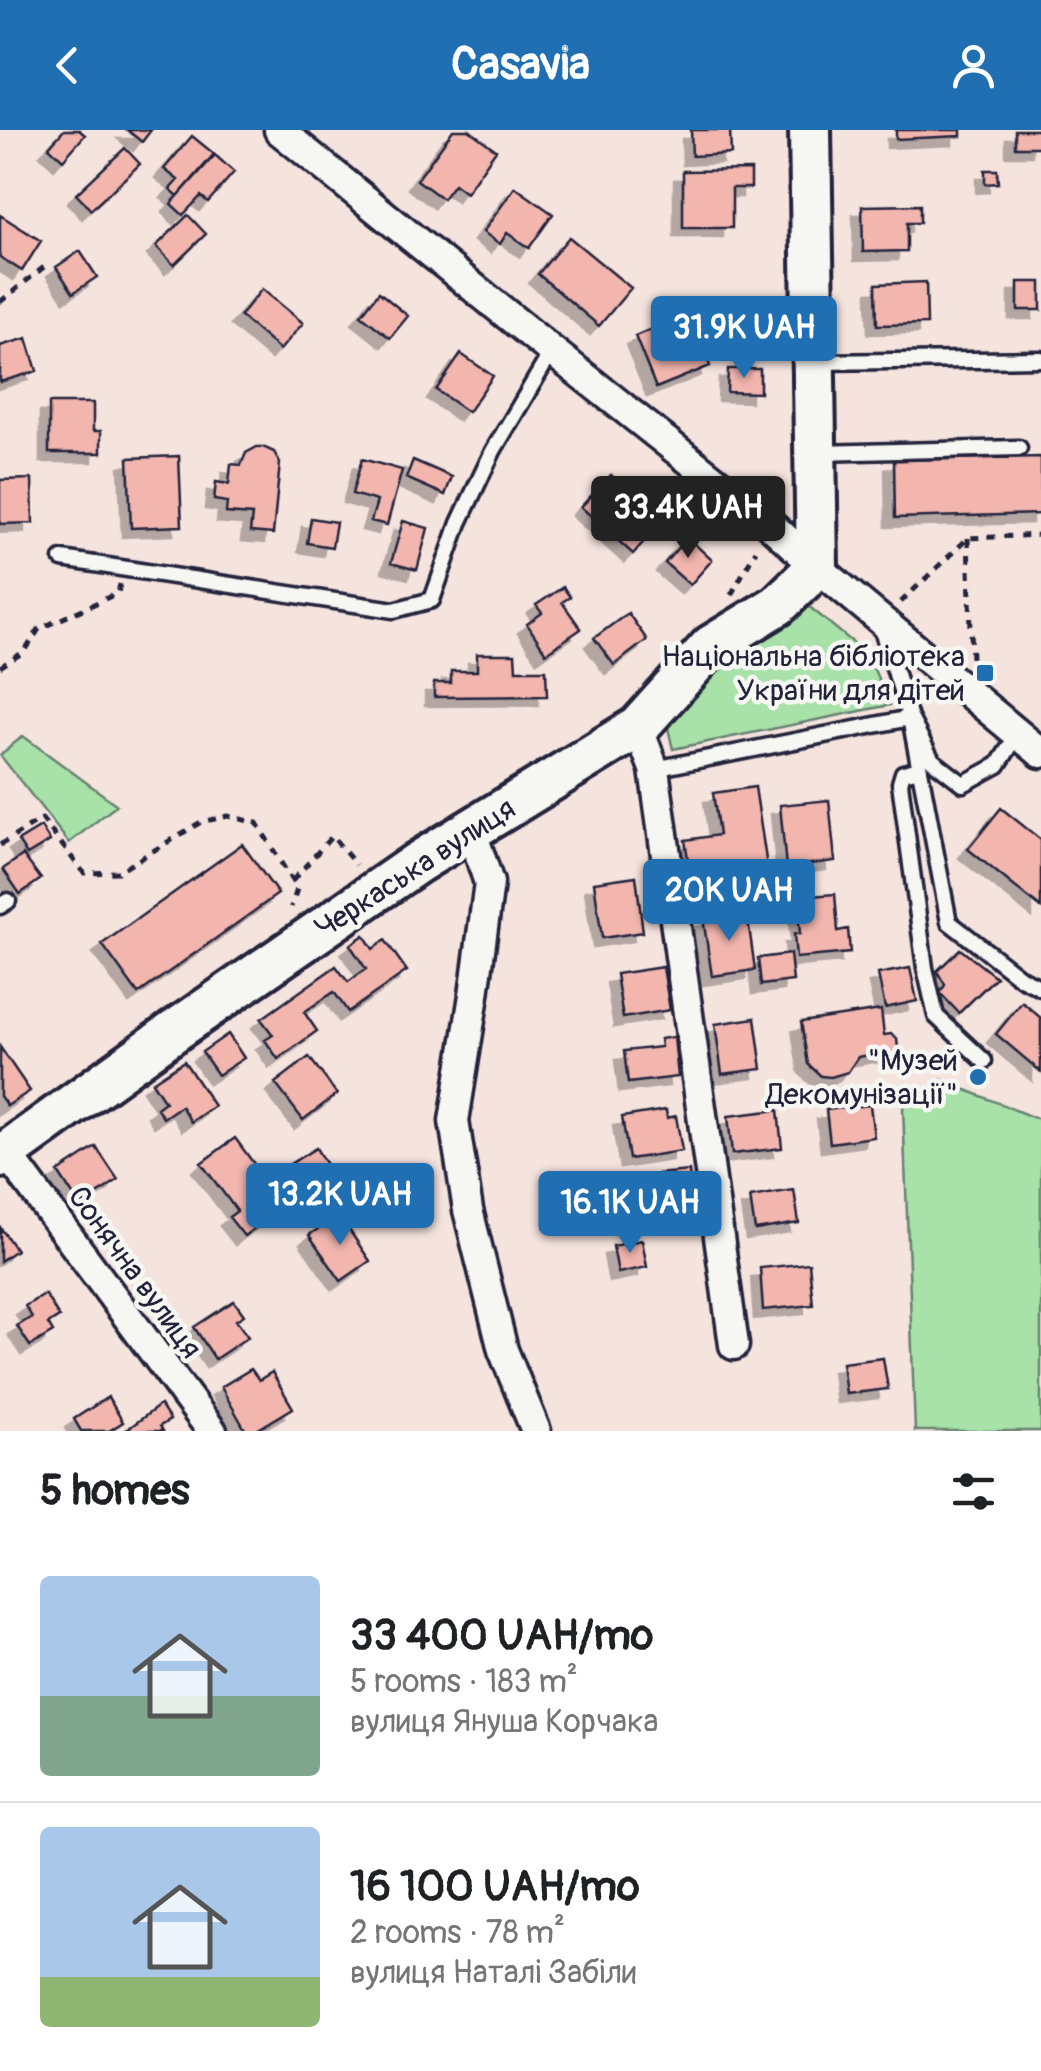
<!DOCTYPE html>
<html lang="en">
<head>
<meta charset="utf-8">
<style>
	:root { --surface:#fff; --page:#f6f6f6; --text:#202124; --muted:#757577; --line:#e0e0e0; --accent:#1f6fb2 }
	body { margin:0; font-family:Pangolin,sans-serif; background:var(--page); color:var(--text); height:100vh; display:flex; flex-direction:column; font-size:38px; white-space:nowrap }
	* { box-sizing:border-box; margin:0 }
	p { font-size:32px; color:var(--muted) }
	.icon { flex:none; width:55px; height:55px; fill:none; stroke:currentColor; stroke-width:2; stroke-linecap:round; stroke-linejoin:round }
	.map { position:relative; height:1301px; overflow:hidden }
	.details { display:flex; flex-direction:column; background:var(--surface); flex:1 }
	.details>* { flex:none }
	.price { position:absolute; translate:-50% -85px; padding:0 22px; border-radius:10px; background:var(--accent); color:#fff; font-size:32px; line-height:65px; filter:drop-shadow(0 2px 5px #0008) }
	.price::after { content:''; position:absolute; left:50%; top:60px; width:30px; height:22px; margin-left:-15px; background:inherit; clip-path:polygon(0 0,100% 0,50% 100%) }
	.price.selected { background:#222; color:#fff }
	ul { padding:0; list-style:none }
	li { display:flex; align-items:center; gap:30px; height:250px; padding:0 40px }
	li+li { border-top:2px solid var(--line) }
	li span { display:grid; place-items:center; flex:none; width:280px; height:200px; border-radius:10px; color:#555 }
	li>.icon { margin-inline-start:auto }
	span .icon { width:120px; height:120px; fill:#fffc; stroke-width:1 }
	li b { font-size:42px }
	h2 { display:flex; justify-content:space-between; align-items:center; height:120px; padding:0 40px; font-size:42px }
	header { display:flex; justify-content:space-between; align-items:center; height:130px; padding:0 40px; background:var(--accent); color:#fff; font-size:45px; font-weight:800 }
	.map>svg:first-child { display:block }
</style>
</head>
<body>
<header><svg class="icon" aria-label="back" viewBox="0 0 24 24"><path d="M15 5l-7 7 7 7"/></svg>Casavia<svg class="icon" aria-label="person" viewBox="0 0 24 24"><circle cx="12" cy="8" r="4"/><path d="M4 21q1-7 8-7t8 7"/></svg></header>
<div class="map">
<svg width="1041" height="1301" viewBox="0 0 1041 1301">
	<defs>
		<filter id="shadow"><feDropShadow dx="-9" dy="9" stdDeviation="0" flood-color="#0004"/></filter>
	</defs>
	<rect width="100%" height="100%" fill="#f5e3de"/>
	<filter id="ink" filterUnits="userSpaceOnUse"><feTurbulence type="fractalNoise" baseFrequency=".01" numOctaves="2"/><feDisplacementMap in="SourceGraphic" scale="20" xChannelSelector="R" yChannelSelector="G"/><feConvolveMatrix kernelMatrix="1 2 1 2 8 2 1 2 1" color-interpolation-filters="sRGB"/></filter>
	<g filter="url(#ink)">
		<path fill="#a8e2a8" stroke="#658272" stroke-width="2.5" d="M801 470 867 524 890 575 673 619 667 594 718 528Z
			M23 606 117 675 69 713 0 625Z
			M942 950 1032 987 1041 989V1301H915L903 977Z"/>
		<path fill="#f2b6af" stroke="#22223b" stroke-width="2.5" filter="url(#shadow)" d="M64 0H79L85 5 63 30 49 17Z
			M127 0H151L142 12Z
			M453 0H469L496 20 466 63 454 54 443 69 417 50Z
			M691 0H730L731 24 692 26Z
			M896 0H961V6L896 9Z
			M1015 0H1041V17H1015Z
			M192 6 214 24 178 66 170 59 178 50 164 39Z
			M125 18 140 34 91 80 76 64Z
			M215 25 234 42 208 72 201 66 183 85 171 74Z
			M751 40V58H732V98H683V41Z
			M985 40H997L998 53 985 54Z
			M515 57 553 84 529 118 507 103 500 114 483 102Z
			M920 75V93H907V121L863 122 862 76Z
			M0 85 41 111 22 141 0 127Z
			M188 85 206 104 174 135 156 116Z
			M569 107 631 158 599 196 538 144Z
			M80 121 97 147 73 163 56 137Z
			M926 152 927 194 877 195 876 154Z
			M1018 152H1041V180H1018Z
			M262 159 303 193 280 220 240 186Z
			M379 162 408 186 390 208 361 185Z
			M704 177 721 218 705 224 710 236 656 258 635 206Z
			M27 208 37 241 0 252V216Z
			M461 224 493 246 468 282 436 260Z
			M728 239H760V263L727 262Z
			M49 273H93V301H101V323H49Z
			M257 317H263L274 322 280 333 273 404 250 402 252 385 226 383 227 372 214 370 216 352 229 354 231 334 241 335 246 323Z
			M179 326 182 396 131 398 128 328Z
			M1041 327V384L895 388 894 330Z
			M362 329 402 340 387 395 371 391 377 371 352 364Z
			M413 330 452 347 445 365 406 348Z
			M611 345 662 391 633 424 581 377Z
			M32 349 33 393 0 394V350Z
			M311 388 336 392 332 417 307 413Z
			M403 391 428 398 417 440 391 433Z
			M687 407 712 430 690 455 665 433Z
			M563 457 570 467 562 472 581 499 546 523 527 494 542 483 536 475Z
			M628 483 647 510 614 535 594 508Z
			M477 524H515L516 540H546L547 566 434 567V553H451V541H477Z
			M755 657 768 743 692 754 685 710 719 705 713 663Z
			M829 670 835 731 786 737 780 675Z
			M1001 678 1041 710V778L968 719Z
			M41 697 50 711 27 725 18 711Z
			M242 714 278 764 138 864 102 814Z
			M23 725 41 749 20 764 3 739Z
			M636 746 643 802 602 808 594 752Z
			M835 764 838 801 848 799 850 823 796 828 794 804H800L797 767Z
			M747 782 755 840 712 846 703 788Z
			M364 805 373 819 385 810 407 841 348 882 334 862 304 882 317 901 278 929 265 910 273 905 261 889 336 836 348 852 366 839 350 815Z
			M960 819 996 847 959 883 940 863 945 855 937 841Z
			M790 824 793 851 761 855 758 828Z
			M663 837 670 880 623 888 616 844Z
			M910 838 917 871 885 878 878 844Z
			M1022 872 1041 888V942L996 904Z
			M881 880 884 905 891 904 897 909 898 918 895 922 889 925 883 923 858 927 848 942 831 947 821 946 808 934 801 892Z
			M755 888 762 939 722 944 715 894Z
			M228 904 244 928 218 945 202 922Z
			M674 907 678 947 628 953 624 921 661 917 660 909Z
			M0 917 30 961 7 976 0 966Z
			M309 927 337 964 303 990 275 953Z
			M184 931 214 976 191 992 181 976 163 988 157 978 165 972 152 952Z
			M870 975 874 1007 830 1013 826 980Z
			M666 980 667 988 676 986 682 1021 629 1029 622 987Z
			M778 980 782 1018 732 1024 728 986Z
			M235 1008 257 1038 249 1044 262 1061 269 1056 284 1076 244 1106 229 1087 237 1081 201 1033Z
			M96 1017 118 1050 80 1076 58 1042Z
			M316 1018 331 1043 306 1059 290 1034Z
			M689 1041 693 1089 662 1092 658 1044Z
			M794 1060 799 1093 755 1100 750 1067Z
			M339 1085 370 1131 341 1151 309 1105Z
			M0 1097 16 1120 0 1131Z
			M642 1110 647 1137 618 1143 613 1116Z
			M809 1133 813 1175 763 1180 760 1138Z
			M45 1164 59 1187 48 1194 53 1202 30 1216 17 1196 32 1187 25 1176Z
			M234 1171 244 1185 236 1190 248 1207 215 1229 194 1197Z
			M883 1228 888 1259 846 1264 842 1233Z
			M251 1239 259 1250 272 1242 293 1278 255 1301H246L221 1257Z
			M108 1267 123 1292 109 1301H81L74 1289Z
			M160 1275 170 1290 160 1296 163 1301H125Z"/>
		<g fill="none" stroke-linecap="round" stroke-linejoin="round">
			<defs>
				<path id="lane" d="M817 232 1041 229
					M817 323 1019 318
					M62 429 394 480 432 470 459 393 493 321 552 221
					M880 494 910 588 932 630 963 654 998 635 1018 604
					M654 639 910 588 949 792 1021 848 1041 858
					M920 639 903 643 900 653 925 838 936 886 984 931
					M0 776 8 771"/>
				<path id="street" d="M279 0 552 221 766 391 817 437 1041 623
					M638 597 654 639 734 1215
					M471 699 489 753 474 865 454 991 468 1080 503 1220 536 1301
					M6 1022 212 1301"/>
				<path id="secondary" d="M0 1027 173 902 417 733 638 597 711 516 778 475 817 437 810 0"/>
			</defs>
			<use href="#lane" stroke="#22223b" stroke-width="21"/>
			<use href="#street" stroke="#22223b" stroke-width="35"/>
			<use href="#secondary" stroke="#22223b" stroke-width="48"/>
			<path stroke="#22223b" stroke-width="5" stroke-dasharray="8 8" stroke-linecap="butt" d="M0 172 44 137
				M968 408 972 530
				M731 465 756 420
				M901 472 968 408 1041 405
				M0 537 25 521 39 499 118 463 120 454
				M0 715 42 689 84 743 118 742 201 692 228 686 257 693 297 759 291 777
				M293 750 332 706 356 735"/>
			<use href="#lane" stroke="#f6f6f2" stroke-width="14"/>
			<use href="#street" stroke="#f6f6f2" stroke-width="28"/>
			<use href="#secondary" stroke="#f6f6f2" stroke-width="40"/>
		</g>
	</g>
	<g fill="#1f6fb2" stroke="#f6f6f2" stroke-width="4">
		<rect x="975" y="533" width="20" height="20" rx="5"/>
		<circle cx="978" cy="947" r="10"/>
	</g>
	<g text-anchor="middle" stroke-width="9" stroke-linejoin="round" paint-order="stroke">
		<g font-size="30" fill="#22223b" stroke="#f6f6f2" text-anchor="end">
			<text x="965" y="536">Національна бібліотека<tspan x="965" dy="34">України для дітей</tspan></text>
			<text x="958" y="940">"Музей<tspan x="958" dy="34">Декомунізації"</tspan></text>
		</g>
		<g font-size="30" fill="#22223b" stroke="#f6f6f2">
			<text transform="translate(415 738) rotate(-33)" y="10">Черкаська вулиця</text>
			<text transform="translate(135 1142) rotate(54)" y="10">Сонячна вулиця</text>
		</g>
	</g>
</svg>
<b class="price" style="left:744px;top:251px">31.9K UAH</b>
<b class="price selected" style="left:688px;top:431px">33.4K UAH</b>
<b class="price" style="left:729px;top:814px">20K UAH</b>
<b class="price" style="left:340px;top:1118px">13.2K UAH</b>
<b class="price" style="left:630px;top:1126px">16.1K UAH</b>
</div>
<section class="details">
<h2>5 homes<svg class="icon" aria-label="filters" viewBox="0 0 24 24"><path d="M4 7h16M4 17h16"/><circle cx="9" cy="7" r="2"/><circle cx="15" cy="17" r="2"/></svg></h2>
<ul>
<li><span style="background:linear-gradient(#a9c7e8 60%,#7fa58c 0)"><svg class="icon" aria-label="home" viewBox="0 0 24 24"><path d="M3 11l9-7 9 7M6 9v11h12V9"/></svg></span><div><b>33 400 UAH/mo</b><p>5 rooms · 183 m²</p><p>вулиця Януша Корчака</p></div></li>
<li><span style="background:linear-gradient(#a9c7e8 75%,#8fb573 0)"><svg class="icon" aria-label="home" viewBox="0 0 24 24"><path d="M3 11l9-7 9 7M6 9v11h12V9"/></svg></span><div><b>16 100 UAH/mo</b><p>2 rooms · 78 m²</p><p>вулиця Наталі Забіли</p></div></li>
</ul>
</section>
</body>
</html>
